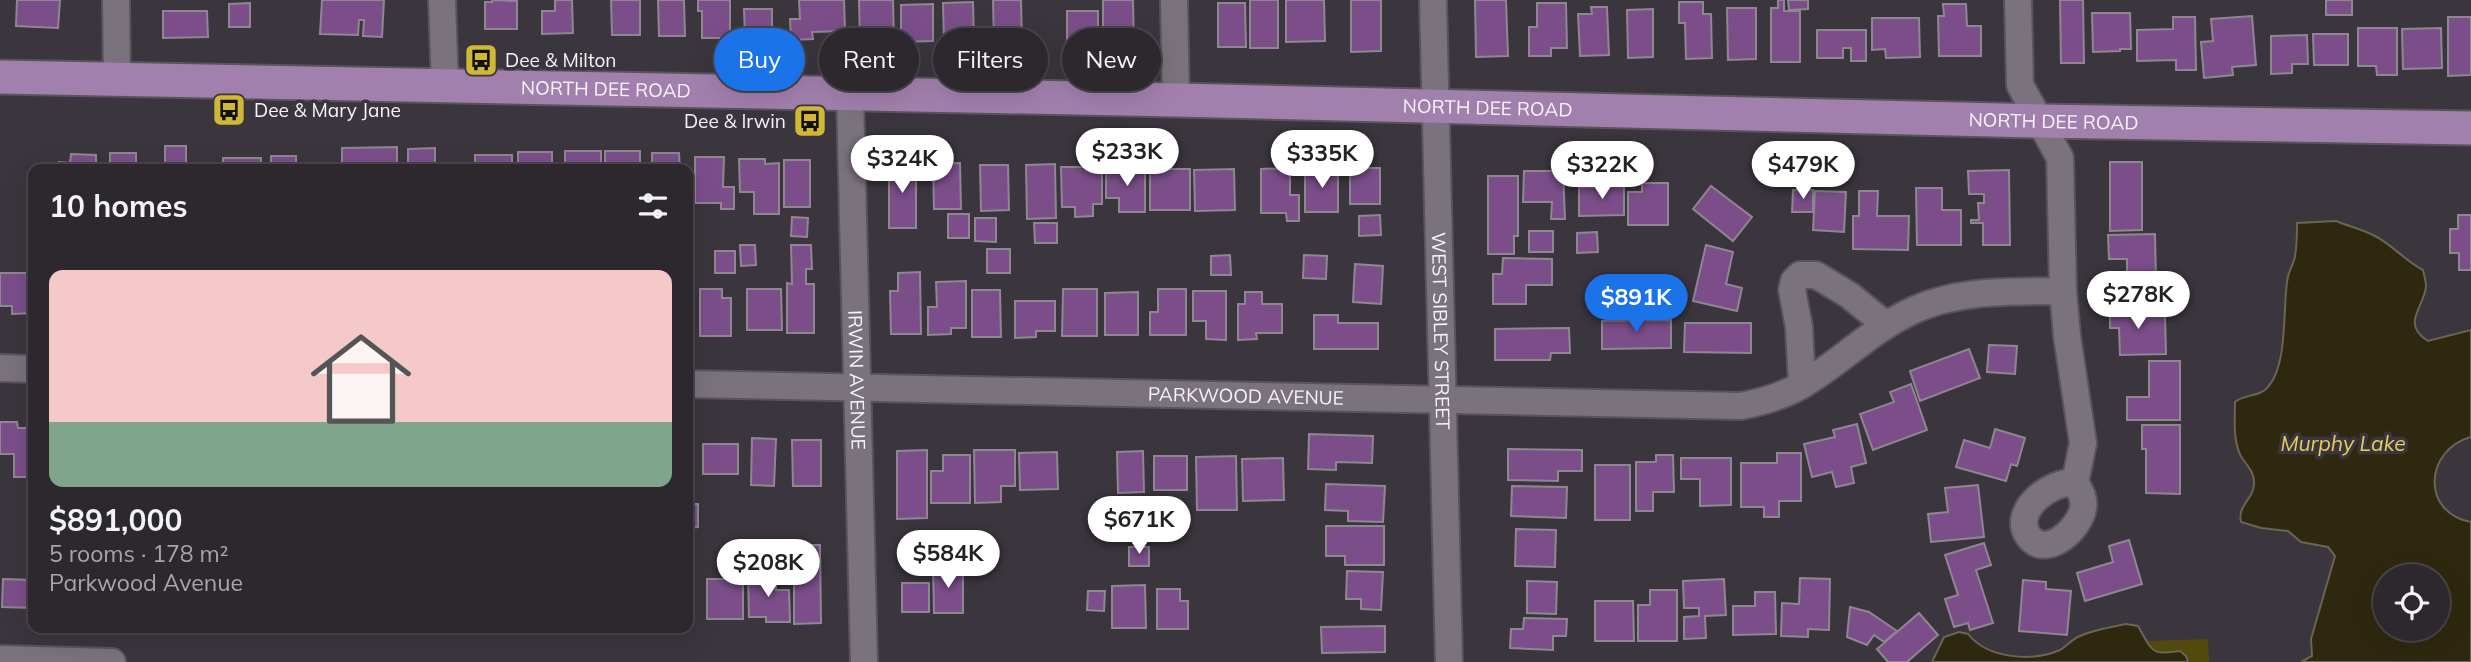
<!DOCTYPE html>
<html lang="en">
<head>
<meta charset="utf-8">
<style>
	:root { --surface:#2c282e; --page:#343036; --text:#f1f3f6; --muted:#a6a6aa; --line:#48444a; --accent:#1a73e8 }
	body { margin:0; font-family:Mulish,sans-serif; background:var(--page); color:var(--text); height:100vh; display:flex; flex-direction:column; font-size:26px; white-space:nowrap }
	* { box-sizing:border-box; margin:0 }
	p { font-size:23px; color:var(--muted) }
	.icon { flex:none; width:38px; height:38px; fill:none; stroke:currentColor; stroke-width:2; stroke-linecap:round; stroke-linejoin:round }
	.map { position:relative; flex:1; overflow:hidden }
	.side { position:absolute; left:28px; top:164px; width:665px; height:469px; display:flex; flex-direction:column; background:var(--surface); border-radius:14px; box-shadow:0 7px 28px #0002,0 0 0 2px var(--line) }
	.side>* { flex:none }
	.banner { position:absolute; left:714px; top:28px; width:665px; height:63px; display:flex; gap:14px }
	.fabs { position:absolute; left:2373px; top:564px; display:grid; gap:14px }
	.fabs a { display:grid; place-items:center; width:77px; height:77px; border-radius:50%; background:var(--surface); box-shadow:0 7px 28px #0002,0 0 0 2px var(--line); font-size:35px }
	.price { position:absolute; translate:-50% -60px; padding:0 16px; border-radius:24px; background:#fff; color:#222; font-size:23px; line-height:46px; filter:drop-shadow(0 2px 4px #0008) }
	.price::after { content:''; position:absolute; left:50%; top:42px; width:21px; height:16px; margin-left:-10px; background:inherit; clip-path:polygon(0 0,100% 0,50% 100%) }
	.price.on { background:var(--accent); color:#fff }
	ul { padding:0; list-style:none }
	li { display:grid; align-content:center; gap:14px; height:371px; padding:0 21px }
	li span { display:grid; place-items:center; height:217px; border-radius:14px; color:#555 }
	li>.icon { margin-inline-start:auto }
	span .icon { width:126px; height:126px; fill:#fffc; stroke-width:1 }
	li b { font-size:30px }
	h2 { display:flex; justify-content:space-between; align-items:center; height:84px; padding:0 21px; font-size:30px }
	.chip { padding:0 24px; border-radius:32px; background:var(--surface); box-shadow:0 7px 28px #0002,0 0 0 2px var(--line); font-size:24px; line-height:63px }
	.chip.on { background:var(--accent); color:#fff }
	.map>svg:first-child { display:block }
</style>
</head>
<body>
<div class="map">
<svg width="2471" height="662" viewBox="0 0 2471 662">
	<rect width="100%" height="100%" fill="#3b353e"/>
	<path fill="#53480d" d="M2126 624 2138 626 2146 641 2208 639 2209 662H1932L1944 637 1959 632 1968 634C1989 659 2032 662 2060 650 2066 647 2071 640 2078 637 2092 630 2111 627 2126 624Z"/>
	<path fill="#2e280e" stroke="#6a6554" stroke-width="2" fill-rule="evenodd" d="M2336 221C2348 226 2361 229 2373 235 2392 244 2405 261 2423 270 2424 275 2426 281 2426 286 2425 306 2400 324 2428 341L2471 330V437C2424 450 2421 513 2471 522V662H2301L2312 656 2311 639 2335 556 2328 547 2301 542 2288 531 2261 528 2241 522C2237 504 2255 499 2254 482 2254 469 2243 463 2239 452 2233 436 2235 419 2235 402 2244 394 2260 397 2268 387 2289 363 2282 305 2288 276 2290 269 2294 263 2295 256 2297 245 2297 234 2297 223ZM2385 576H2438V628H2385Z
		M2126 624 2138 626C2152 650 2150 656 2180 651L2186 656 2188 662H1932L1944 637 1959 632 1968 634C1988 659 2032 662 2060 650 2066 647 2071 640 2078 637 2092 630 2111 627 2126 624Z"/>
	<path fill="#7b4e8a" stroke="#8e8791" stroke-width="2" d="M17 0H60L58 28 16 26Z
		M322 0H384L382 37 363 36 364 20H359L358 35 320 34Z
		M492 0 517 1V29H485V2H492Z
		M555 0H572L573 33 542 34V11H555Z
		M611 0H640V35H612Z
		M658 0H684L685 36H659Z
		M698 0H730V38H702V11H698Z
		M799 0H844L845 31 812 32 813 39 791 40 790 19H800Z
		M859 0H893L894 43 860 44Z
		M993 0H1021L1022 44 994 45Z
		M1103 0H1133L1134 48H1103Z
		M1250 0H1278V48H1250Z
		M1286 0H1324L1325 41 1286 42Z
		M1351 0H1381V51L1351 52Z
		M1475 0H1506L1508 56 1476 57Z
		M1778 0H1784V11H1800V62H1771V8H1778Z
		M1788 0H1808V9L1789 10Z
		M2060 0H2083L2084 63H2061Z
		M2326 0H2352V15H2326Z
		M973 2 974 41 944 42 943 3Z
		M1679 2H1703V14H1711L1712 58 1686 59 1685 23H1679Z
		M250 3V27H229V4Z
		M1218 3H1245L1246 47H1218Z
		M1537 3H1566L1567 48H1551V56H1529V27H1537Z
		M933 4V41L901 42V5Z
		M1943 4H1966L1967 26H1981V56H1939L1938 16H1944Z
		M1591 7H1607L1609 55 1580 56 1578 14H1592Z
		M1727 8H1756V59L1728 60Z
		M744 9H772V37L745 38Z
		M1653 9V57L1628 58 1627 10Z
		M163 11H207L208 37 163 38Z
		M1067 11H1098V28H1089V42H1067Z
		M2092 13H2130L2131 49H2120V51L2093 52Z
		M2252 16 2256 65 2232 67 2233 75 2204 78 2201 42 2213 41 2211 19Z
		M2173 17H2195L2196 70H2176V60L2137 61V30L2173 29Z
		M2448 17H2471V75L2448 76Z
		M1872 18H1919L1920 57 1886 58 1885 49 1872 50Z
		M2358 28H2397V75H2377L2376 66H2358Z
		M2441 28 2442 68 2403 69 2402 29Z
		M1817 30H1866V61H1851V48H1843V58H1817Z
		M2313 34H2348V65H2314Z
		M2307 35 2308 64H2292V73L2271 74V36Z
		M165 146H186V163L218 164V170H165Z
		M397 147V170H342V148Z
		M435 148V170H408V149Z
		M565 151H601V170H565Z
		M605 151H640V170H605Z
		M518 152H552V170H518Z
		M110 153H136V170H110Z
		M652 153H679L680 170H652Z
		M71 154 96 155V170H59V162L70 163Z
		M475 155H512V170H475Z
		M271 156H296V170H271Z
		M695 157H724L723 187H734V209H721V203H695Z
		M223 158H261V170H223Z
		M739 159H765V164L779 163V214H754V192H740Z
		M784 160H810V207H784Z
		M889 162H916V228H889Z
		M2110 162H2142V230L2110 231Z
		M960 163 961 209H934L933 164Z
		M1055 164 1056 218 1027 219 1026 165Z
		M980 165H1008L1009 210 981 211Z
		M1061 167H1102V204H1093V216L1075 217V207H1062Z
		M1106 167H1145V212H1119V198H1106Z
		M1290 168V195H1299V221H1287L1286 213H1261V169Z
		M1305 168H1338V212H1305Z
		M1350 168H1380V204H1350Z
		M1150 169H1190V210H1150Z
		M1234 169 1235 210 1195 211 1194 170Z
		M2009 170 2010 245H1983V223H1971V220H1979L1978 203H1984V194H1969L1968 171Z
		M1524 171H1563L1565 219H1551L1552 202H1523Z
		M1488 176H1518V236H1514V254H1488Z
		M1642 183H1668V225H1628V192H1642Z
		M1624 186V215L1579 216V187Z
		M1711 186 1752 217 1733 241 1693 209Z
		M1916 188H1942V210H1961V245H1917Z
		M1793 190H1813V212H1792Z
		M1815 191 1846 192 1844 232 1813 230Z
		M1859 191H1878L1877 216H1909L1908 250 1853 249V216H1859Z
		M948 214H969V238H948Z
		M1380 215 1381 235 1359 236V216Z
		M2458 215H2471V270H2459V253H2450V229H2458Z
		M792 217 808 218 807 237 791 236Z
		M975 218H996V242L975 241Z
		M1034 223H1057V243H1035Z
		M1529 231H1553V252H1529Z
		M1597 232 1598 252 1577 253V233Z
		M2155 234 2156 282H2127V259H2109L2108 235Z
		M740 245H755L756 265 741 266Z
		M791 245H811L812 269H806V284H814V333H787V283L792 284Z
		M1706 245 1733 252 1726 284 1742 288 1737 311 1693 301Z
		M987 249H1010V273H987Z
		M715 251H735V273H715Z
		M1230 255 1231 275H1211V256Z
		M1304 255 1327 256 1326 279 1303 278Z
		M1503 258 1552 259V285H1526V304H1493V274H1502Z
		M1355 264 1383 266 1381 304 1353 302Z
		M920 272 921 334H891L890 291H898V273Z
		M0 273H33V313L12 314V306H0Z
		M966 281V328H951V334L928 335V307H937L936 282Z
		M688 282H691L692 328H688Z
		M700 289H722V298H731V336H700Z
		M747 289H781L782 330H747Z
		M1063 289H1097V336H1062Z
		M1158 289H1186V335H1150V312H1158Z
		M972 290H1000L1001 337H972Z
		M1193 291H1226V340L1206 339V321H1193Z
		M1138 292V335H1105V293Z
		M1245 292H1262V304H1282V333H1256L1257 339 1238 340V304H1245Z
		M1015 301H1055V331H1036V337L1015 338Z
		M2136 304V317L2165 316 2166 354 2120 355 2119 328H2110V305Z
		M1314 315H1338V323H1378V349H1314Z
		M1671 320V348L1602 349V321Z
		M1685 323H1751V353L1684 352Z
		M1569 328 1570 353H1551L1550 360H1495V329Z
		M1989 345 2017 346 2015 374 1987 372Z
		M1969 349 1980 378 1920 401 1910 371Z
		M2149 361H2180V420H2127V397H2149Z
		M1911 384 1927 430 1873 450 1860 414 1894 402 1890 392Z
		M0 422H17L18 428H33V477H14V454H0Z
		M1857 424 1866 463 1851 467 1854 483 1836 487 1832 472 1812 477 1804 444 1835 437 1833 430Z
		M2142 425H2180V494L2146 493V449H2142Z
		M1995 429 2025 438 2017 466 2011 464 2006 481 1956 467 1964 440 1990 448Z
		M1309 434 1373 436 1372 463 1336 462V470L1308 469Z
		M752 438 776 439 774 486 751 485Z
		M792 440H821V486H793Z
		M688 443H694V473H688Z
		M703 444H738V474H703Z
		M1508 449 1582 450V471H1558V481L1508 480Z
		M927 450V518L897 519V451Z
		M974 450H1015V486H1001V502L975 503Z
		M1143 451 1144 492 1118 493 1117 452Z
		M1057 452 1058 489 1020 490 1019 453Z
		M1777 453H1801V501H1779V517H1764V507H1741V463H1777Z
		M943 455H970V503H931V471H943Z
		M1656 455H1673L1674 492H1653V511H1636V462H1656Z
		M1154 456H1187V490H1154Z
		M1236 456 1237 510H1197L1196 457Z
		M1283 458 1284 500 1243 501 1242 459Z
		M1681 458H1731V505L1700 506V479H1681Z
		M1595 465H1630V520H1595Z
		M1326 484 1385 486 1383 522 1348 521V511L1325 510Z
		M1978 485 1984 537 1931 542 1928 514 1948 512 1945 488Z
		M1512 486 1567 487 1566 518 1511 516Z
		M688 504H698V527L688 528Z
		M1326 526H1384V565H1345V556H1326Z
		M1516 529 1556 530 1555 567 1515 566Z
		M2129 540 2142 584 2085 601 2077 573 2113 562 2109 546Z
		M1984 543 1991 565 1976 570 1993 623 1970 630 1968 623 1954 627 1945 599 1958 595 1945 555Z
		M800 545H820L821 623 794 624V561H800Z
		M1129 547H1149V566H1129Z
		M933 568H963V613H934Z
		M1347 571 1383 572 1381 610 1361 609V599H1346Z
		M748 575H776V590H789L790 622H766V617H749Z
		M1800 578 1830 579 1829 630 1808 629V637L1781 636 1782 603 1799 604Z
		M3 579 33 580V608L2 607Z
		M707 579H743V619H707Z
		M1724 579 1726 615 1705 616 1706 638 1684 639V617L1699 616V608H1684L1683 581Z
		M2023 580 2046 582V589L2071 591 2067 635 2019 631Z
		M1527 581 1557 582 1556 614 1527 613Z
		M902 583H929V612H902Z
		M1145 585 1146 628H1112V586Z
		M1157 589H1180V601H1188V629H1157Z
		M1650 590H1677V641H1638V605H1650Z
		M1088 591H1105L1104 611 1087 610Z
		M1755 592H1775L1776 634 1733 635V606H1755Z
		M1595 601H1633L1634 641H1595Z
		M1850 607 1869 612 1897 631 1884 642 1874 635 1867 645 1847 637Z
		M1919 613 1938 635 1907 662H1888L1877 649Z
		M1524 618 1567 619 1566 636H1553V650L1510 648 1511 629H1523Z
		M1385 626V652L1322 653 1321 627Z"/>
	<g fill="none" stroke-linecap="round" stroke-linejoin="round">
		<defs>
			<g id="minor">
				<path d="M116 0 117 79"/>
				<path d="M442 0 445 87"/>
				<path d="M1174 0 1176 100"/>
				<path id="s1" d="M1433 0 1449 662"/>
				<path d="M2018 0 2020 85 2060 158 2063 291 2067 336 2083 443 2075 483C2080 490 2085 499 2083 508 2080 529 2044 562 2027 534 2013 509 2052 480 2075 483"/>
				<path id="s2" d="M850 96 864 662"/>
				<path d="M0 368 33 369"/>
				<path id="s3" d="M688 384 1741 406C1762 402 1783 396 1802 385 1841 362 1872 329 1914 310 1960 289 2013 292 2063 291"/>
				<path d="M1802 385 1799 327 1792 290 1794 281 1800 275H1816L1849 295 1886 325"/>
				<path d="M0 659 112 662"/>
			</g>
			<g id="major">
				<path id="s4" d="M0 77 1176 100 2039 121 2471 128"/>
			</g>
		</defs>
		<use href="#minor" stroke="#59545c" stroke-width="30"/>
		<use href="#major" stroke="#59545c" stroke-width="37"/>
		<use href="#minor" stroke="#7a727c" stroke-width="26"/>
		<use href="#major" stroke="#a280ad" stroke-width="33"/>
	</g>
	<defs>
		<symbol id="bus-square" viewBox="-11 -11 22 22"><rect x="-9" y="-9" width="18" height="18" rx="4" fill="#d1b736" stroke="#3b353e"/><path d="M-5-6H5V4H4V6H2V4H-2V6H-4V4H-5ZM-3.5-4V0h7V-4ZM-3.5 1.2v1.5H-2V1.2ZM2 1.2v1.5H3.5V1.2Z" fill="#111"/></symbol>
	</defs>
	<g fill-rule="evenodd">
		<use href="#bus-square" x="462" y="41" width="38" height="38"/>
		<use href="#bus-square" x="210" y="91" width="38" height="38"/>
		<use href="#bus-square" x="791" y="102" width="38" height="38"/>
	</g>
	<g text-anchor="middle" stroke-width="7" stroke-linejoin="round" paint-order="stroke">
		<g font-size="19" fill="#f7f3f9" stroke="#3b353e" text-anchor="start">
			<text x="505" y="67">Dee &amp; Milton</text>
			<text x="254" y="117">Dee &amp; Mary Jane</text>
			<text x="786" y="128" text-anchor="end">Dee &amp; Irwin</text>
		</g>
		<g font-size="19" fill="#f7f3f9" stroke="#3b353e">
			<text dy="7" stroke="none"><textPath href="#s4" startOffset="606">NORTH DEE ROAD</textPath></text>
			<text dy="7" stroke="none"><textPath href="#s4" startOffset="1488">NORTH DEE ROAD</textPath></text>
			<text dy="7" stroke="none"><textPath href="#s4" startOffset="2054">NORTH DEE ROAD</textPath></text>
			<text dy="7" stroke="none"><textPath href="#s1" startOffset="331">WEST SIBLEY STREET</textPath></text>
			<text dy="7" stroke="none"><textPath href="#s2" startOffset="284">IRWIN AVENUE</textPath></text>
			<text dy="7" stroke="none"><textPath href="#s3" startOffset="558">PARKWOOD AVENUE</textPath></text>
		</g>
		<g font-size="21" font-style="italic" fill="#e7cf5f" stroke="#3b353e">
			<text x="2343" y="451">Murphy Lake</text>
		</g>
	</g>
</svg>
<div class="fabs">
<a><svg class="icon" aria-label="locate" viewBox="0 0 24 24"><circle cx="12" cy="12" r="6"/><path d="M12 2v4M12 18v4M2 12h4M18 12h4"/></svg></a>
</div>
<b class="price" style="left:1127px;top:188px">$233K</b>
<b class="price" style="left:1322px;top:190px">$335K</b>
<b class="price" style="left:902px;top:195px">$324K</b>
<b class="price" style="left:1602px;top:201px">$322K</b>
<b class="price" style="left:1803px;top:201px">$479K</b>
<b class="price" style="left:2138px;top:331px">$278K</b>
<b class="price on" style="left:1636px;top:334px">$891K</b>
<b class="price" style="left:1139px;top:556px">$671K</b>
<b class="price" style="left:948px;top:590px">$584K</b>
<b class="price" style="left:768px;top:599px">$208K</b>
<div class="banner">
<a class="chip on">Buy</a>
<a class="chip">Rent</a>
<a class="chip">Filters</a>
<a class="chip">New</a>
</div>
<section class="side">
<h2>10 homes<svg class="icon" aria-label="filters" viewBox="0 0 24 24"><path d="M4 7h16M4 17h16"/><circle cx="9" cy="7" r="2"/><circle cx="15" cy="17" r="2"/></svg></h2>
<ul>
<li><span style="background:linear-gradient(#f6c9c9 70%,#7fa58c 0)"><svg class="icon" aria-label="home" viewBox="0 0 24 24"><path d="M3 11l9-7 9 7M6 9v11h12V9"/></svg></span><div><b>$891,000</b><p>5 rooms · 178 m²</p><p>Parkwood Avenue</p></div></li>
</ul>
</section>
</div>
</body>
</html>
